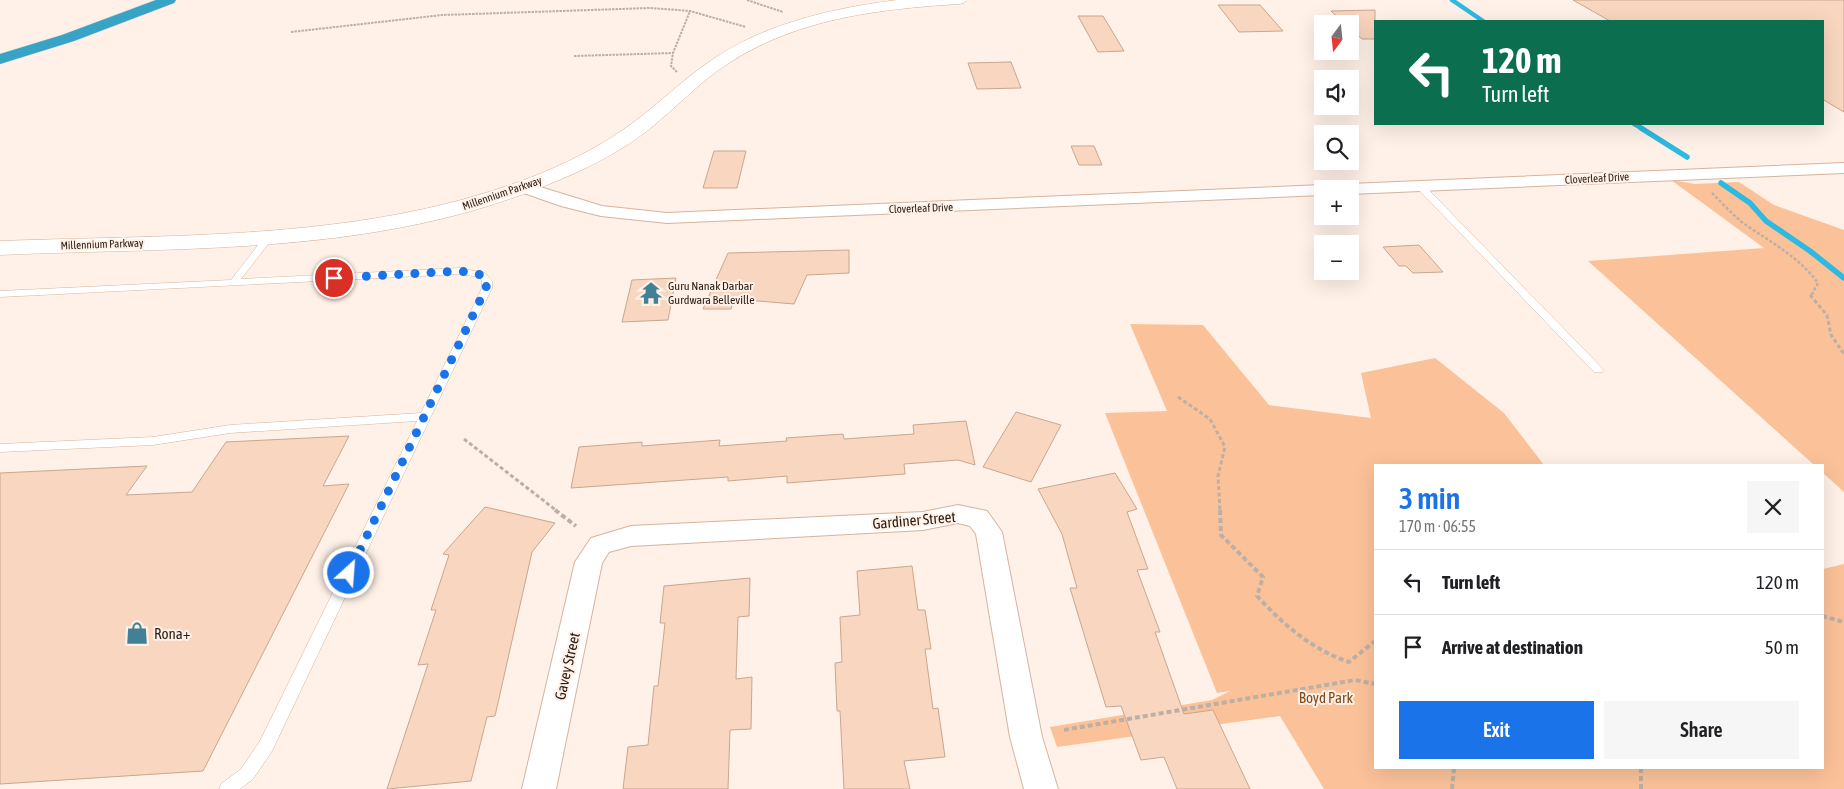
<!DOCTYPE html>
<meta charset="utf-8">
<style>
body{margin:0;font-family:"Asap Condensed",sans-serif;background:#f6f6f6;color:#202124;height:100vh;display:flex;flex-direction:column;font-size:19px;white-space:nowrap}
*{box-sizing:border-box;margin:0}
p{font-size:16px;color:#757577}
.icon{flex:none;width:28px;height:28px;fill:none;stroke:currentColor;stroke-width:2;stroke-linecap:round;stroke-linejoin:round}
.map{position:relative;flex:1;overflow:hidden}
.drawer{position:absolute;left:1374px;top:464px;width:450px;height:305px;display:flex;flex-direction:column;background:#fff;border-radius:0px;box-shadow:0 5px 20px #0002}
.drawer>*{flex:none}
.hud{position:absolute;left:1374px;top:20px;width:450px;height:105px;border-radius:0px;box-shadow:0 5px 20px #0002;background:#0b6e4f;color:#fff;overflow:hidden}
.needle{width:32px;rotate:195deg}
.controls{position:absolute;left:1314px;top:15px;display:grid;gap:10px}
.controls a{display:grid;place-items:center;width:45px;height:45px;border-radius:0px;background:#fff;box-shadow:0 5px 20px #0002;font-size:25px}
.pin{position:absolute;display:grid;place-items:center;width:42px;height:42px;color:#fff;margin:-21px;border:2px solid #fff;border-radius:50%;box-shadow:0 1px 5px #0007}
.me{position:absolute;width:55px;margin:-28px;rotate:26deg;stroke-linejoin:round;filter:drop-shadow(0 0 4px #0008)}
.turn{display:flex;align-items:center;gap:18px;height:105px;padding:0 25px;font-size:22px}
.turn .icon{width:65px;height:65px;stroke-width:2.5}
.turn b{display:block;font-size:35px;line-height:42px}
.round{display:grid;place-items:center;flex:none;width:52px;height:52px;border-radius:0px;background:#f6f6f6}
.headline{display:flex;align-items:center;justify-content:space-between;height:85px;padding:0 25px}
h1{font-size:30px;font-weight:600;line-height:38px;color:#1a73e8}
.primary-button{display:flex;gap:10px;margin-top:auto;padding:10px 25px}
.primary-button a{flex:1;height:58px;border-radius:0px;background:#1a73e8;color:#fff;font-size:20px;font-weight:600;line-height:58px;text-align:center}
.primary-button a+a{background:#f6f6f6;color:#202124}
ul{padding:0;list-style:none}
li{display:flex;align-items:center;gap:15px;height:65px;padding:0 25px;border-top:1px solid #e0e0e0}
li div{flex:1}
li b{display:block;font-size:19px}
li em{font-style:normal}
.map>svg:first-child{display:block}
.green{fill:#fbc299}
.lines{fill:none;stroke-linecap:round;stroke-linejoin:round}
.stream-far1{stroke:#2eb9e1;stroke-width:4.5}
.stream{stroke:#2eb9e1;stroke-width:5.5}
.building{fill:#f9d6bf;stroke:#c7a790}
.lane-casing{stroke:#d5b49d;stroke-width:1}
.street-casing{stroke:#d5b49d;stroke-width:2}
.secondary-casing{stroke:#d5b49d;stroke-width:1}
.highway-casing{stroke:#d8d6d5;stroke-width:1}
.path-far3{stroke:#bcafa5;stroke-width:2;stroke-dasharray:2.5 1;stroke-linecap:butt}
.path-far2{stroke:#bcafa5;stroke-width:2.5;stroke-dasharray:3 2;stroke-linecap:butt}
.path-far1{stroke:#bcafa5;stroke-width:3;stroke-dasharray:4 2.5;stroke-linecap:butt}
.path{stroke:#bcafa5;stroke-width:4;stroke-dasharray:5 3;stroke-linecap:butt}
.lane{fill:#fff;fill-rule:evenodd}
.street{fill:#fff;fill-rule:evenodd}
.secondary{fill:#fff;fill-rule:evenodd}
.highway{fill:#37a4c5;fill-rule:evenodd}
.route{stroke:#1a73e8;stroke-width:9;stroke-dasharray:0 16.2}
.labels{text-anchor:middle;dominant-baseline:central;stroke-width:4;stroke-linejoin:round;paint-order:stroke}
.far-street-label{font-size:11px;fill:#281c13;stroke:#fff1e7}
.poi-label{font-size:12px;fill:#281c13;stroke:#fff1e7;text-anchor:start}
.near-street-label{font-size:15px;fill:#281c13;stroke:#fff1e7}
.near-poi-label{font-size:15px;fill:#281c13;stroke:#fff1e7;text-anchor:start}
.near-park-label{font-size:15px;fill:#7e491c;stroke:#fff1e7}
</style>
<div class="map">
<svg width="1844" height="789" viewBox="0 0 1844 789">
<rect width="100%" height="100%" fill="#fff1e7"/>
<!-- green -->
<g class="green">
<path d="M 1671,180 L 1695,184 L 1739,182 L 1774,205 L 1844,230 L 1844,492 L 1823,473 L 1822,465 L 1814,465 L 1588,261 L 1764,248 Z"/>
<path d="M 1130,324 L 1203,325 L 1269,405 L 1371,418 L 1361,373 L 1435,358 L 1504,413 L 1544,465 L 1375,465 L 1375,768 L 1822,768 L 1823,569 L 1844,564 L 1844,789 L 1324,789 L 1280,716 L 1057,747 L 1050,727 L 1212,700 L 1230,691 L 1217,693 L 1105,413 L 1167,411 Z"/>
</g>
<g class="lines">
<!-- stream-far1 -->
<g class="stream-far1">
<path d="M 1452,0 L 1483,21"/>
<path d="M 1634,124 L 1643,129"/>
</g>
<!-- stream -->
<g class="stream">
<path d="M 1641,128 L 1687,157"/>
<path d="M 1721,183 L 1750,203 L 1766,221 L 1810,251 L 1844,278"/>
</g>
</g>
<!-- building -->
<g class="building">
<path d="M 1573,0 L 1844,0 L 1844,112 L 1822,99 L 1822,21 L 1610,21 Z"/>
<path d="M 1218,5 L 1260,5 L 1283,31 L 1239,32 Z"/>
<path d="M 1375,10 L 1375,39 L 1362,39 L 1350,28 L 1350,24 L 1345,24 L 1331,11 Z"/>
<path d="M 1078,16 L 1103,16 L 1124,51 L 1098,52 Z"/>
<path d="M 1011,62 L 1021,88 L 977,89 L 968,63 Z"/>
<path d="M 1071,146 L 1094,146 L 1102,165 L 1079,165 Z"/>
<path d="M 714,151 L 746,151 L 737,188 L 703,188 Z"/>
<path d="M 1419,245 L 1443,272 L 1413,273 L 1406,266 L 1399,266 L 1383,247 Z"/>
<path d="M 849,250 L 849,273 L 807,275 L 794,304 L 734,299 L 731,309 L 703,309 L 728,253 Z"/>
<path d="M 676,278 L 668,320 L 622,322 L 632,280 Z"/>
<path d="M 1016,412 L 1061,425 L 1031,482 L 983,467 Z"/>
<path d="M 966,421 L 975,465 L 958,460 L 904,464 L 905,474 L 787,483 L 787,476 L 728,481 L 728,477 L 571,488 L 579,447 L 642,442 L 642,446 L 720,440 L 719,446 L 787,441 L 786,438 L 843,434 L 844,439 L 914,434 L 913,425 Z"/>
<path d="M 349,436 L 323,486 L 349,484 L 203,771 L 0,784 L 0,473 L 147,466 L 126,495 L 192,492 L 226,442 Z"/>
<path d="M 1115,473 L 1137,509 L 1127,512 L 1148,569 L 1137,570 L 1160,632 L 1155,632 L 1184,714 L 1213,710 L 1250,789 L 1177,789 L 1164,757 L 1141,760 L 1121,706 L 1106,707 L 1070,588 L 1077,588 L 1062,534 L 1038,489 Z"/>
<path d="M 485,507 L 555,523 L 532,552 L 495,716 L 487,717 L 471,781 L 387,789 L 428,664 L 418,665 L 436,610 L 431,610 L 449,555 L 443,554 Z"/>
<path d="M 912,566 L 918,610 L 925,610 L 931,649 L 925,649 L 933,709 L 938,708 L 945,757 L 904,761 L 910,789 L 844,789 L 840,711 L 837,711 L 835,663 L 842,662 L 840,617 L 860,615 L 857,571 Z"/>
<path d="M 750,578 L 749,616 L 738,617 L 736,679 L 752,677 L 751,729 L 730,730 L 728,789 L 623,789 L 628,747 L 648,745 L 654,686 L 658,686 L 665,623 L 660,623 L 664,586 Z"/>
</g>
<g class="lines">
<defs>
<g id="lane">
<path d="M 1420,183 L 1423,184 L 1602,368 L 1603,370 L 1602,372 L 1594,372 L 1417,188 L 1417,184 Z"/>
<path d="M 268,235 L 273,238 L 241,279 L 460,268 L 485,273 L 492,281 L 492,288 L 272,751 L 253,779 L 240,789 L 219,789 L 221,784 L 241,769 L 260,741 L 417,421 L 230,433 L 153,445 L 0,452 L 0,444 L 153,437 L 230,425 L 421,413 L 482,288 L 482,281 L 479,277 L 460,274 L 0,297 L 0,291 L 231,280 L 265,236 Z"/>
</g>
<g id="street">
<path d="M 1844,163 L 1844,173 L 1350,194 L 1350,189 L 1342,189 L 1344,185 L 1350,184 Z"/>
<path d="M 524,182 L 602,206 L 667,213 L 1322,185 L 1330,189 L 1322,189 L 1322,195 L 667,223 L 601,216 L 561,206 L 518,191 L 516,187 L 518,183 Z"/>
<path d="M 958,505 L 987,511 L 1002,532 L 1042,737 L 1058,789 L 1024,789 L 1010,737 L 976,534 L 970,526 L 958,523 L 923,530 L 631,546 L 609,552 L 602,563 L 556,789 L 522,789 L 575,562 L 591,538 L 631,526 L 923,512 Z"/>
</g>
<path id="secondary" d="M 897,0 L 966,0 L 964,3 L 959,4 C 880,9 798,18 729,63 C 699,82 675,109 647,131 C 613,157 574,175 534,190 C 365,256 178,247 0,255 L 0,241 C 182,234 371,242 542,173 C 575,159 606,143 634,122 C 662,101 687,76 716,57 C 770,22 835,8 897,0 Z"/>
<path id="highway" d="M 156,0 L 176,0 L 174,3 L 74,41 L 0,64 L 0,54 L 62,35 Z"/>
</defs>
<!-- lane casing -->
<use href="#lane" class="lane-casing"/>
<!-- street casing -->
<use href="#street" class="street-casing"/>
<!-- secondary casing -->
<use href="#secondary" class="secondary-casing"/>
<!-- highway casing -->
<use href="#highway" class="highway-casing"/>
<!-- path-far3 -->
<g class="path-far3">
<path d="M 747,0 L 783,12"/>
<path d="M 291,32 L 442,15 L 650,8 L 690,11 L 746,27"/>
<path d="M 574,56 L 673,53"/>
<path d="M 677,72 L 671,66 L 673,53 L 690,11"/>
</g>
<!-- path-far2 -->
<path class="path-far2" d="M 1712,193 C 1722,203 1732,214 1743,223 C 1770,242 1797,255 1818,283 L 1811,296"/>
<!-- path-far1 -->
<g class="path-far1">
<path d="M 1810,295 L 1827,315 L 1831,335 L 1844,354"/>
<path d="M 1178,397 L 1210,419 L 1225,447 L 1218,476 L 1220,511"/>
<path d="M 464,439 L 557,511"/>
</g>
<!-- path -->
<g class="path">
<path d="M 555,510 L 576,526"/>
<path d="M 1220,510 L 1221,535 L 1263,577 L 1257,596 C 1284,625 1311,649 1349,662 L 1375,641"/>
<path d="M 1822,616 L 1844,622"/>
<path d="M 1064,730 L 1355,680 L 1375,684"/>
<path d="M 1641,768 L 1641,789"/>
<path d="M 1452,789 L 1454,768"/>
</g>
<!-- lane -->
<use href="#lane" class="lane"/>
<!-- street -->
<use href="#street" class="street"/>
<!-- secondary -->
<use href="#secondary" class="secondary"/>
<!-- highway -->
<use href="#highway" class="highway"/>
</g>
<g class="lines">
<!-- route -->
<path class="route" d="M 334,278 L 460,271 L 482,275 L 487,281 L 486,288 L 349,573"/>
</g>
<!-- icons -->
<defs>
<symbol id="temple-bare" viewBox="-9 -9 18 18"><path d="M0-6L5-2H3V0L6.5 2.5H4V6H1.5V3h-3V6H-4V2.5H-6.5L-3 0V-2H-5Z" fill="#428096" stroke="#fff1e7" stroke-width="2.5" paint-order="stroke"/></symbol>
<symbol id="shop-bare" viewBox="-9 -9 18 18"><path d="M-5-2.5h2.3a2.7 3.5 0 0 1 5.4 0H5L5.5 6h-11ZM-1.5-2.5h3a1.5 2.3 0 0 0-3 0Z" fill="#428096" stroke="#fff1e7" stroke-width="2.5" paint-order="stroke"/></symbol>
</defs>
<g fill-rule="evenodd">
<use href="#temple-bare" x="635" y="277" width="32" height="32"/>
<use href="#shop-bare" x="121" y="617" width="32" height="32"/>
</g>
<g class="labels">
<!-- far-street labels -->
<g class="far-street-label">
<text transform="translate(1597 178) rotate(-3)">Cloverleaf Drive</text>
<text transform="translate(502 193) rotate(-19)">Millennium Parkway</text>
<text transform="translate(921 208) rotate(-2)">Cloverleaf Drive</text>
<text transform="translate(102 244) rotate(-2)">Millennium Parkway</text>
</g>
<!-- poi labels -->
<g class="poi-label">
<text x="668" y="286">Guru Nanak Darbar<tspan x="668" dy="14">Gurdwara Belleville</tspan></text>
</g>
<!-- near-street labels -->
<g class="near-street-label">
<text transform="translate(914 520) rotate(-5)">Gardiner Street</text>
<text transform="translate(567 666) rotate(-77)">Gavey Street</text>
</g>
<!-- near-poi labels -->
<g class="near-poi-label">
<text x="154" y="633">Rona+</text>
</g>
<!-- near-park labels -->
<g class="near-park-label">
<text x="1326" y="697">Boyd Park</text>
</g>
</g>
</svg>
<div class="controls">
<a><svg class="needle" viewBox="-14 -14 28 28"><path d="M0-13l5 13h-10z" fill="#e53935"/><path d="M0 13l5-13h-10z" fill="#757577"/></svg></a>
<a><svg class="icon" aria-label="sound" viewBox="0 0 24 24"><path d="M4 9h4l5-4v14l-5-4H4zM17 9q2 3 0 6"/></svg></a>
<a><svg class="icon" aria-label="search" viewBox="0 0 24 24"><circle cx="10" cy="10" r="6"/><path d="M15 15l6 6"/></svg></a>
<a>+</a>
<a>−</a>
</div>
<div class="pin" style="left:334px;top:278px;background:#d93025"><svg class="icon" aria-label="arrive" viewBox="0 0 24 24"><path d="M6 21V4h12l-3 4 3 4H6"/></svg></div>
<svg class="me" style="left:349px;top:573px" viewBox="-20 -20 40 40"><circle r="17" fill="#1a73e8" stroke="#fff" stroke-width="3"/><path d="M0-11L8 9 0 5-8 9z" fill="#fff"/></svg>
<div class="hud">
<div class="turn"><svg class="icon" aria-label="left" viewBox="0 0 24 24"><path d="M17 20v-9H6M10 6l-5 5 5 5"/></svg><div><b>120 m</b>Turn left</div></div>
</div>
<section class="drawer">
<div class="headline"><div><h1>3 min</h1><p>170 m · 06:55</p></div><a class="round"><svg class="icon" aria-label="close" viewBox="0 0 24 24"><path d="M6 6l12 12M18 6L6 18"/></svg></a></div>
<ul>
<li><svg class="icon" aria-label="left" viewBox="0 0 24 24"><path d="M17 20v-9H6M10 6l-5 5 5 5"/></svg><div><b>Turn left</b></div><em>120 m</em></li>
<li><svg class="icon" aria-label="arrive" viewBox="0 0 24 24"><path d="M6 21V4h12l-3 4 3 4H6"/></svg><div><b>Arrive at destination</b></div><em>50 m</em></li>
</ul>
<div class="primary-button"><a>Exit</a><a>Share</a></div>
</section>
</div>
